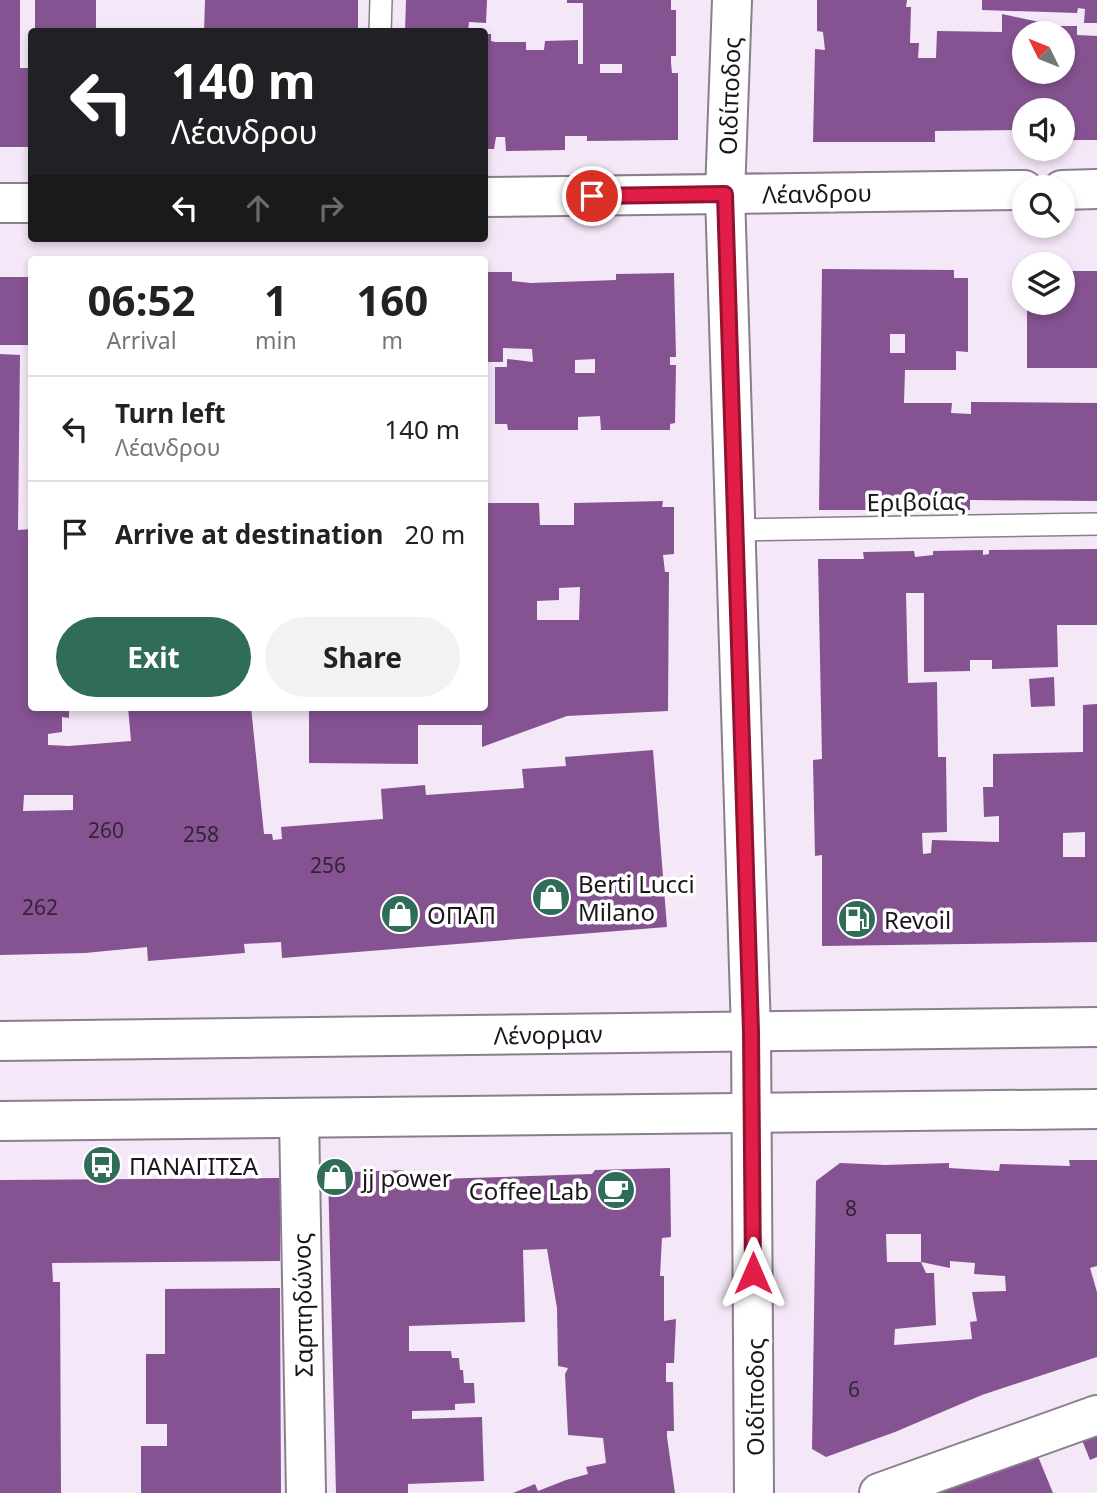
<!DOCTYPE html>
<meta charset="utf-8">
<style>
body{margin:0;font-family:"Noto Sans",sans-serif;background:#f2f2f2;color:#222;height:100vh;display:flex;flex-direction:column;font-size:26px;white-space:nowrap}
*{box-sizing:border-box;margin:0}
p{font-size:23px;color:#767676}
.icon{flex:none;width:38px;height:38px;fill:none;stroke:currentColor;stroke-width:2;stroke-linecap:round;stroke-linejoin:round}
.map{position:relative;flex:1;overflow:hidden}
.sheet{position:absolute;left:28px;top:256px;width:460px;height:455px;display:flex;flex-direction:column;background:#fff;border-radius:7px;box-shadow:0 4px 10px #0003}
.sheet>*{flex:none}
.hud{position:absolute;left:28px;top:28px;width:460px;height:214px;border-radius:7px;box-shadow:0 4px 10px #0003;background:#202124;color:#fff;overflow:hidden}
.needle{width:46px;rotate:313deg}
.buttons{position:absolute;left:1012px;top:21px;display:grid;gap:14px}
.buttons a{display:grid;place-items:center;width:63px;height:63px;border-radius:50%;background:#fff;box-shadow:0 4px 10px #0003;font-size:35px}
.pin{position:absolute;display:grid;place-items:center;width:60px;height:60px;color:#fff;margin:-30px;border:4px solid #fff;border-radius:50%;box-shadow:0 2px 7px #0007}
.me{position:absolute;width:77px;margin:-38px;rotate:0deg;stroke-linejoin:round;filter:drop-shadow(0 0 5px #0008)}
.turn{display:flex;align-items:center;gap:24px;height:147px;padding:0 28px;font-size:32px}
.turn .icon{width:91px;height:91px;stroke-width:2.5}
.turn b{display:block;font-size:49px;line-height:60px}
.lanes{display:flex;align-items:center;height:66px;padding:0 28px;background:#0003;justify-content:center;gap:35px;direction:ltr}
.lanes .off{opacity:.35}
.eta{display:flex;justify-content:space-evenly;align-items:center;height:119px;text-align:center}
.eta b{font-size:42px;font-weight:700;line-height:49px}
.cta{display:flex;gap:14px;margin-top:auto;padding:14px 28px}
.cta a{flex:1;height:80px;border-radius:42px;background:#306d58;color:#fff;font-size:28px;font-weight:700;line-height:80px;text-align:center}
.cta a+a{background:#f2f2f2;color:#222}
ul{padding:0;list-style:none}
li{display:flex;align-items:center;gap:21px;height:105px;padding:0 28px;border-top:2px solid #e0e0e0}
li div{flex:1}
li b{display:block;font-size:26px}
li em{font-style:normal}
.map>svg:first-child{display:block}
.building{fill:#855391;fill-rule:evenodd}
.lines{fill:none;stroke-linecap:round;stroke-linejoin:round}
.service-casing{stroke:#8a7e8c;stroke-width:24}
.minor-casing{stroke:#8a7e8c;stroke-width:42}
.secondary-casing{stroke:#8a7e8c;stroke-width:42}
.service{stroke:#fff;stroke-width:21}
.minor{stroke:#fff;stroke-width:38}
.secondary{stroke:#fff;stroke-width:38}
.route-casing{stroke:#92132f;stroke-width:18}
.route{stroke:#e11d48;stroke-width:12}
.labels{text-anchor:middle;dominant-baseline:central;stroke-width:7;stroke-linejoin:round;paint-order:stroke}
.number-label{font-size:21px;fill:#342438}
.street-label{font-size:24px;fill:#19151a;stroke:#fff}
.poi-label{font-size:24px;fill:#19151a;stroke:#fff;text-anchor:start}
</style>
<div class="map">
<svg width="1097" height="1493" viewBox="0 0 1097 1493">
<rect width="100%" height="100%" fill="#f4e7f7"/>
<!-- building -->
<g class="building">
<path d="M 0,0 L 20,0 L 20,68 L 32,68 L 32,147 L 0,147 Z"/>
<rect x="35" y="0" width="61" height="32"/>
<path d="M 205,0 L 358,0 L 358,32 L 204,32 Z"/>
<path d="M 406,0 L 487,0 L 486,23 L 469,22 L 468,32 L 405,32 Z"/>
<path d="M 567,0 L 671,0 L 671,10 L 676,10 L 676,56 L 671,56 L 671,63 L 672,73 L 678,73 L 678,140 L 587,141 L 587,136 L 565,136 L 565,150 L 506,151 L 505,137 L 496,137 L 494,149 L 485,149 L 485,34 L 491,34 L 491,41 L 495,42 L 526,42 L 526,50 L 544,50 L 545,41 L 578,40 L 578,64 L 583,64 L 583,3 L 567,3 ZM 600,64 L 622,64 L 622,73 L 600,73 Z"/>
<path d="M 817,0 L 907,0 L 906,7 L 911,7 L 910,43 L 919,43 L 918,58 L 936,58 L 937,31 L 1002,32 L 1002,14 L 1058,26 L 1077,26 L 1077,35 L 1097,36 L 1097,140 L 1062,140 L 1062,110 L 1024,110 L 1024,130 L 935,131 L 935,142 L 813,142 L 815,49 L 825,50 L 823,32 L 817,31 ZM 1024,33 L 1062,33 L 1062,72 L 1024,72 Z"/>
<path d="M 982,0 L 1097,0 L 1097,23 L 1084,23 L 1085,9 L 1078,8 L 1077,13 L 982,10 Z"/>
<path d="M 822,269 L 954,270 L 954,278 L 968,278 L 968,352 L 956,351 L 956,370 L 905,370 L 904,403 L 952,403 L 951,413 L 971,414 L 971,402 L 1097,403 L 1097,501 L 970,500 L 970,510 L 819,510 ZM 890,334 L 905,334 L 905,353 L 890,353 Z"/>
<path d="M 1062,271 L 1097,271 L 1097,368 L 1027,368 L 1027,303 L 1062,303 Z"/>
<path d="M 485,272 L 512,272 L 512,281 L 531,283 L 616,280 L 616,274 L 674,273 L 676,357 L 670,357 L 670,365 L 676,365 L 675,423 L 670,424 L 670,430 L 601,430 L 600,416 L 578,417 L 578,430 L 508,430 L 507,424 L 495,424 L 495,367 L 507,367 L 507,359 L 533,362 L 532,349 L 503,348 L 503,362 L 485,362 ZM 595,359 L 595,373 L 575,373 L 575,360 Z"/>
<path d="M 0,277 L 29,277 L 29,286 L 32,286 L 32,345 L 0,345 Z"/>
<path d="M 0,354 L 20,355 L 18,530 L 32,529 L 32,707 L 69,707 L 69,718 L 62,717 L 62,732 L 48,734 L 48,745 L 69,746 L 131,741 L 128,707 L 251,707 L 264,834 L 272,834 L 273,840 L 282,839 L 281,827 L 383,819 L 381,789 L 425,785 L 426,795 L 524,788 L 522,769 L 566,766 L 565,757 L 653,750 L 667,927 L 282,958 L 281,942 L 244,944 L 245,953 L 148,961 L 147,947 L 85,953 L 0,955 ZM 24,795 L 73,795 L 73,810 L 23,811 Z"/>
<path d="M 663,501 L 662,507 L 674,507 L 674,554 L 663,555 L 665,572 L 669,572 L 668,711 L 567,716 L 482,747 L 482,725 L 418,725 L 418,764 L 309,763 L 309,707 L 485,707 L 485,503 L 539,503 L 540,525 L 574,525 L 574,503 ZM 580,587 L 579,620 L 537,620 L 537,601 L 559,600 L 559,588 Z"/>
<path d="M 1097,549 L 1097,625 L 1057,625 L 1058,667 L 992,669 L 992,660 L 970,660 L 970,671 L 924,672 L 924,593 L 906,593 L 908,683 L 937,682 L 938,757 L 946,757 L 947,832 L 922,833 L 923,854 L 931,853 L 932,840 L 999,842 L 999,816 L 984,817 L 983,787 L 993,787 L 993,754 L 1083,752 L 1083,705 L 1097,704 L 1097,942 L 822,946 L 822,855 L 815,856 L 813,760 L 822,759 L 818,559 L 864,559 L 863,552 L 914,551 L 915,557 L 933,555 L 933,551 L 983,550 L 983,555 L 989,554 L 989,550 ZM 1085,832 L 1085,857 L 1063,857 L 1063,833 Z"/>
<path d="M 1054,677 L 1055,706 L 1031,707 L 1029,679 Z"/>
<path d="M 1069,1160 L 1097,1160 L 1097,1266 L 1090,1268 L 1097,1292 L 1097,1357 L 982,1395 L 895,1432 L 826,1457 L 812,1449 L 816,1181 L 840,1163 L 885,1165 L 949,1163 L 949,1168 L 999,1171 L 1000,1164 L 1070,1166 ZM 886,1234 L 921,1234 L 921,1262 L 887,1262 ZM 950,1261 L 975,1263 L 974,1274 L 1005,1276 L 1006,1291 L 972,1292 L 977,1321 L 970,1322 L 972,1339 L 894,1345 L 895,1329 L 936,1325 L 934,1273 L 926,1273 L 921,1262 L 950,1268 Z"/>
<path d="M 670,1168 L 671,1237 L 662,1238 L 660,1276 L 664,1276 L 664,1321 L 676,1319 L 674,1363 L 666,1363 L 666,1382 L 673,1382 L 674,1431 L 667,1431 L 667,1437 L 675,1493 L 513,1493 L 535,1484 L 538,1491 L 566,1480 L 588,1474 L 586,1467 L 606,1463 L 603,1438 L 568,1435 L 565,1374 L 568,1368 L 558,1366 L 557,1308 L 547,1249 L 523,1250 L 525,1322 L 409,1326 L 409,1351 L 451,1351 L 452,1358 L 459,1358 L 460,1370 L 463,1370 L 464,1383 L 474,1383 L 475,1403 L 455,1404 L 455,1410 L 412,1411 L 412,1419 L 482,1417 L 484,1481 L 408,1484 L 408,1493 L 336,1493 L 328,1173 L 404,1170 L 405,1180 L 592,1174 L 595,1170 Z"/>
<path d="M 280,1178 L 280,1261 L 52,1263 L 53,1282 L 60,1282 L 61,1493 L 0,1493 L 0,1180 Z"/>
<path d="M 280,1288 L 281,1493 L 141,1493 L 141,1446 L 167,1446 L 167,1424 L 146,1424 L 146,1354 L 165,1354 L 165,1289 Z"/>
<path d="M 1097,1429 L 1097,1457 L 1090,1460 L 1080,1435 Z"/>
<path d="M 1037,1454 L 1053,1493 L 920,1493 Z"/>
</g>
<g class="lines">
<defs>
<g id="service">
<path d="M 380,32 L 381,0"/>
<path d="M 735,530 L 1097,524"/>
</g>
<g id="minor">
<path d="M 732,0 L 725,194 L 751,1032 L 754,1493"/>
<path d="M 1062,190 L 1097,189"/>
<path d="M 485,197 L 1024,190"/>
<path d="M 0,203 L 32,203"/>
<path d="M 299,1118 L 306,1493"/>
<path d="M 879,1493 L 1097,1415"/>
</g>
<g id="secondary">
<path d="M 0,1041 L 1097,1027"/>
<path d="M 0,1121 L 1097,1109"/>
</g>
</defs>
<!-- service casing -->
<use href="#service" class="service-casing"/>
<!-- minor casing -->
<use href="#minor" class="minor-casing"/>
<!-- secondary casing -->
<use href="#secondary" class="secondary-casing"/>
<!-- service -->
<use href="#service" class="service"/>
<!-- minor -->
<use href="#minor" class="minor"/>
<!-- secondary -->
<use href="#secondary" class="secondary"/>
</g>
<g class="lines">
<defs>
<path id="route" d="M 592,196 L 725,194 L 751,1032 L 753,1273"/>
</defs>
<!-- route casing -->
<use href="#route" class="route-casing"/>
<!-- route -->
<use href="#route" class="route"/>
</g>
<!-- icons -->
<defs>
<symbol id="shop-disc" viewBox="-11 -11 22 22"><circle r="9.5" fill="#306d58" stroke="#fff"/><path d="M-5-2.5h2.3a2.7 3.5 0 0 1 5.4 0H5L5.5 6h-11ZM-1.5-2.5h3a1.5 2.3 0 0 0-3 0Z" fill="#fff"/></symbol>
<symbol id="fuel-disc" viewBox="-11 -11 22 22"><circle r="9.5" fill="#306d58" stroke="#fff"/><path d="M-5.5-6h7V0h2V4h1.3V-2.5L3-4.5l.8-.8L6-3V5H2.5V1h-1V6h-7ZM-4.2-4.7v3.2H.2V-4.7Z" fill="#fff"/></symbol>
<symbol id="bus-disc" viewBox="-11 -11 22 22"><circle r="9.5" fill="#306d58" stroke="#fff"/><path d="M-5-6H5V4H4V6H2V4H-2V6H-4V4H-5ZM-3.5-4V0h7V-4ZM-3.5 1.2v1.5H-2V1.2ZM2 1.2v1.5H3.5V1.2Z" fill="#fff"/></symbol>
<symbol id="cafe-disc" viewBox="-11 -11 22 22"><circle r="9.5" fill="#306d58" stroke="#fff"/><path d="M-5.5-4.5H6V0H3Q3 3.5 0 3.5H-2.5Q-5.5 3.5-5.5 0ZM3-3.2v2h1.7v-2ZM-6 4.5H4V6H-6Z" fill="#fff"/></symbol>
</defs>
<g fill-rule="evenodd">
<use href="#shop-disc" x="529" y="875" width="44" height="44"/>
<use href="#shop-disc" x="378" y="892" width="44" height="44"/>
<use href="#fuel-disc" x="835" y="897" width="44" height="44"/>
<use href="#bus-disc" x="80" y="1143" width="44" height="44"/>
<use href="#shop-disc" x="313" y="1155" width="44" height="44"/>
<use href="#cafe-disc" x="594" y="1168" width="44" height="44"/>
</g>
<g class="labels">
<!-- number labels -->
<g class="number-label">
<text x="106" y="830">260</text>
<text x="201" y="834">258</text>
<text x="328" y="865">256</text>
<text x="40" y="907">262</text>
<text x="851" y="1208">8</text>
<text x="854" y="1389">6</text>
</g>
<!-- street labels -->
<g class="street-label">
<text transform="translate(729 96) rotate(-88)">Οιδίποδος</text>
<text transform="translate(817 193) rotate(-1)">Λέανδρου</text>
<text transform="translate(916 501) rotate(-1)">Εριβοίας</text>
<text transform="translate(548 1034) rotate(-1)">Λένορμαν</text>
<text transform="translate(302 1305) rotate(-91)">Σαρπηδώνος</text>
<text transform="translate(754 1397) rotate(-90)">Οιδίποδος</text>
</g>
<!-- poi labels -->
<g class="poi-label">
<text x="578" y="883">Berti Lucci<tspan x="578" dy="28">Milano</tspan></text>
<text x="427" y="914">ΟΠΑΠ</text>
<text x="884" y="919">Revoil</text>
<text x="129" y="1165">ΠΑΝΑΓΙΤΣΑ</text>
<text x="362" y="1177">jj power</text>
<text x="589" y="1190" text-anchor="end">Coffee Lab</text>
</g>
</g>
</svg>
<div class="buttons">
<a><svg class="needle" viewBox="-14 -14 28 28"><path d="M0-13l5 13h-10z" fill="#e53935"/><path d="M0 13l5-13h-10z" fill="#767676"/></svg></a>
<a><svg class="icon" aria-label="sound" viewBox="0 0 24 24"><path d="M4 9h4l5-4v14l-5-4H4zM17 9q2 3 0 6"/></svg></a>
<a><svg class="icon" aria-label="search" viewBox="0 0 24 24"><circle cx="10" cy="10" r="6"/><path d="M15 15l6 6"/></svg></a>
<a><svg class="icon" aria-label="layers" viewBox="0 0 24 24"><path d="M12 4l9 5-9 5-9-5zM3 14l9 5 9-5"/></svg></a>
</div>
<div class="pin" style="left:592px;top:196px;background:#d93025"><svg class="icon" aria-label="arrive" viewBox="0 0 24 24"><path d="M6 21V4h12l-3 4 3 4H6"/></svg></div>
<svg class="me" style="left:753px;top:1273px" viewBox="-20 -20 40 40"><path d="M0-17L14 15 0 8-14 15z" fill="#e11d48" stroke="#fff" stroke-width="4"/></svg>
<div class="hud">
<div class="turn"><svg class="icon" aria-label="left" viewBox="0 0 24 24"><path d="M17 20v-9H6M10 6l-5 5 5 5"/></svg><div><b>140 m</b>Λέανδρου</div></div>
<div class="lanes"><svg class="icon" aria-label="left" viewBox="0 0 24 24"><path d="M17 20v-9H6M10 6l-5 5 5 5"/></svg><svg class="icon off" aria-label="ahead" viewBox="0 0 24 24"><path d="M12 20V5M6 11l6-6 6 6"/></svg><svg class="icon off" aria-label="right" viewBox="0 0 24 24"><path d="M7 20v-9h11M14 6l5 5-5 5"/></svg></div>
</div>
<section class="sheet">
<div class="eta">
<div><b>06:52</b><p>Arrival</p></div>
<div><b>1</b><p>min</p></div>
<div><b>160</b><p>m</p></div>
</div>
<ul>
<li><svg class="icon" aria-label="left" viewBox="0 0 24 24"><path d="M17 20v-9H6M10 6l-5 5 5 5"/></svg><div><b>Turn left</b><p>Λέανδρου</p></div><em>140 m</em></li>
<li><svg class="icon" aria-label="arrive" viewBox="0 0 24 24"><path d="M6 21V4h12l-3 4 3 4H6"/></svg><div><b>Arrive at destination</b></div><em>20 m</em></li>
</ul>
<div class="cta"><a>Exit</a><a>Share</a></div>
</section>
</div>
